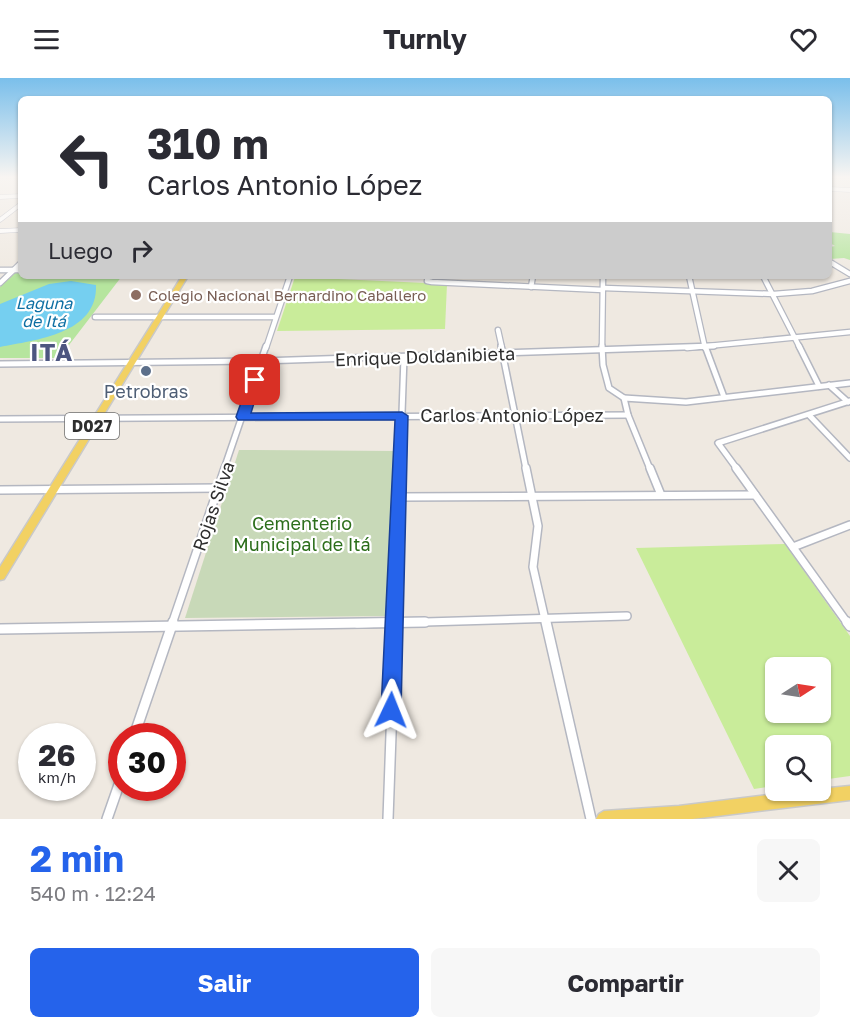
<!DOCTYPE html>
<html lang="es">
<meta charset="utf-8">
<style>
body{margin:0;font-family:"Golos Text",sans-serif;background:#f7f7f7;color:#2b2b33;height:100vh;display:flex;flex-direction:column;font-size:22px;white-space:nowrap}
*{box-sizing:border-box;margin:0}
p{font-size:20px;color:#7c7c81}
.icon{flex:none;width:33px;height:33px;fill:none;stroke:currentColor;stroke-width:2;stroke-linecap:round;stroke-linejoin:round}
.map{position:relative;height:741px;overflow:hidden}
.sheet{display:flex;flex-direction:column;background:#fff;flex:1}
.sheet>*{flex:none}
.guide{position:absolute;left:18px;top:18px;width:814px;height:183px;border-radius:9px;box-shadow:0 2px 4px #0004;background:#fff;color:#2b2b33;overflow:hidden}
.needle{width:39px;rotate:78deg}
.controls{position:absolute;left:765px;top:579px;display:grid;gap:12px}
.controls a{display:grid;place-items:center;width:66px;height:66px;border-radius:9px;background:#fff;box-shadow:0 2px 4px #0004;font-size:30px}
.speed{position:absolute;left:18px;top:645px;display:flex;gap:12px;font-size:30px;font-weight:700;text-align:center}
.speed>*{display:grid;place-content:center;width:78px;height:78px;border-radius:50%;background:#fff;box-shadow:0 2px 4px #0004;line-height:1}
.speed small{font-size:15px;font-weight:400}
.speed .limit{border:9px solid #d22;background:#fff;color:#111}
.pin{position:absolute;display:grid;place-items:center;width:51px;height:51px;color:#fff;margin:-26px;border-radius:12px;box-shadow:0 3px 9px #0006}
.me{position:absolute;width:66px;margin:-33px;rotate:2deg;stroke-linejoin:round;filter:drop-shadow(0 0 4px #0008)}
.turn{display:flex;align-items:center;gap:21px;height:126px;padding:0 30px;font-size:27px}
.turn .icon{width:78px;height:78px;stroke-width:2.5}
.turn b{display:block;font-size:42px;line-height:51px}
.then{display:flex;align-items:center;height:57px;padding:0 30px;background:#0003;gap:12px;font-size:22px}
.round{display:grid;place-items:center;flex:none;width:63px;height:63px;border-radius:9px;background:#f7f7f7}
.summary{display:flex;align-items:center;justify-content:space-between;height:102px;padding:0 30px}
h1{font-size:36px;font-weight:700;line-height:45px;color:#2563eb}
.action{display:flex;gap:12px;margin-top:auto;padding:12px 30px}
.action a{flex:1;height:69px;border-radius:9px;background:#2563eb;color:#fff;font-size:24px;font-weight:700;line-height:69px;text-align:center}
.action a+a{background:#f7f7f7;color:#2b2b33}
header{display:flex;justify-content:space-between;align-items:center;height:78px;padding:0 30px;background:#fff;font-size:27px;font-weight:700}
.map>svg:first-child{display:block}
.green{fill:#b6e59e}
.cemetery{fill:#c8d9b8}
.pitch{fill:#c9ec9a;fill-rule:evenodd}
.water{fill:#75cff0}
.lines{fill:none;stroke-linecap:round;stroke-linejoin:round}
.street-far4-casing{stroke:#b4b7c1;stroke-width:5}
.street-far3-casing{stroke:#b4b7c1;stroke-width:7}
.street-far2-casing{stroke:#b4b7c1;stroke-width:8}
.street-far1-casing{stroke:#b4b7c1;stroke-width:10}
.street-casing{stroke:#b4b7c1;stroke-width:12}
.primary-casing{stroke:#c9c9c9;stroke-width:3}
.street-far4{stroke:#fff;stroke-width:4}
.street-far3{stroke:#fff;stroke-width:4.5}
.street-far2{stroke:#fff;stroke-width:5}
.street-far1{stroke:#fff;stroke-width:7}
.street{stroke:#fff;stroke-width:9}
.primary{fill:#f2d163;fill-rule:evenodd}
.route{fill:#2563eb;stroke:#184099;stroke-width:1.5}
.education-dot{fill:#8d6e63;stroke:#fff;stroke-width:2}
.service-dot{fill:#5c6f8a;stroke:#fff;stroke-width:2}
.labels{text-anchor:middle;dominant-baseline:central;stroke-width:4.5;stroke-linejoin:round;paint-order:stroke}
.far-education-label{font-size:15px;fill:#785e54;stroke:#fff;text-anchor:start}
.far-water-label{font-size:16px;font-style:italic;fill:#0d6fa3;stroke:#fff}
.shield{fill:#fff;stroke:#6d6d6d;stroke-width:1.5}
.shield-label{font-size:16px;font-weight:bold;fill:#2e2e2e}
.street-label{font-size:18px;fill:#2e2e2e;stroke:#fff}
.service-label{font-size:18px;fill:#4e5e75;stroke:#fff}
.park-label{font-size:18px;fill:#2c6e1b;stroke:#fff}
.district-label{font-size:24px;font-weight:bold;letter-spacing:1.5px;fill:#4d5680;stroke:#fff}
</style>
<header><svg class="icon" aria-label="menu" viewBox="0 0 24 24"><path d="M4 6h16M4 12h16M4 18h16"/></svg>Turnly<svg class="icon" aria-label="heart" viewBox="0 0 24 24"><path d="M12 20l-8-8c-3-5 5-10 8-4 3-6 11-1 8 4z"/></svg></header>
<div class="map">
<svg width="850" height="741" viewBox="0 0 850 741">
<rect width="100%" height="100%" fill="#efe9e1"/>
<!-- green -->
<g class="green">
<path d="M 830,154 L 850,156 L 850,182 L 844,180 L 830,181 L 830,169 L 835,168 L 830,165 Z"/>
<path d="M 15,195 L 21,195 L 21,198 L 122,198 L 59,280 L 0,280 L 0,209 Z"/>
</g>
<!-- cemetery -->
<path class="cemetery" d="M 239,372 L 396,373 L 390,538 L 185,540 Z"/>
<!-- pitch -->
<g class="pitch">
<path d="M 295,199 L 447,206 L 445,251 L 277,253 Z"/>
<path d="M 785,466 L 850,558 L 850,698 L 821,702 L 820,668 L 776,668 L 775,708 L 754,711 L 636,470 ZM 776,590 L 820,590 L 820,634 L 776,634 Z"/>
</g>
<!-- water -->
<path class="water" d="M 71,203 L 96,207 C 98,256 35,262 0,269 L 0,226 L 49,206 Z"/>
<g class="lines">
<defs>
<g id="street-far4">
<path d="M 830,111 L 850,112"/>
<path d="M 0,119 L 21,118"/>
<path d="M 0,142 L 21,126"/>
<path d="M 0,153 L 21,152"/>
</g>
<g id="street-far3">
<path d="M 830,184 L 850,196"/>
<path d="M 0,192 L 21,192"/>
<path d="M 428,198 L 427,203 L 432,204 L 603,212"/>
<path d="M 689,198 L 705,270"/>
<path d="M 763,198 L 800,270"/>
<path d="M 0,205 L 21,185"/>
<path d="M 531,209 L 533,198"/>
<path d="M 604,210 L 774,216 L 812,213 L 850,203"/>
<path d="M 95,239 L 275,239"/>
<path d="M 498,252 L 502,270"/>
<path d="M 266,270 L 290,198"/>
<path d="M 602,270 L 603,198"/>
<path d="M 687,270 L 850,254"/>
</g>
<g id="street-far2">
<path d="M 501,268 L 526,391"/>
<path d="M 602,268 L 603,287 L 609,310 L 624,320"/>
<path d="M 705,268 L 724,319"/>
<path d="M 799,268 L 819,308"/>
<path d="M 0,286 L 261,283 L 714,268"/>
<path d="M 829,307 L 848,324"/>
<path d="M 809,337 L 850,380"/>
<path d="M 0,341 L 628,337"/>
<path d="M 224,391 L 266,268"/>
<path d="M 400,391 L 404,279"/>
<path d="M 650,391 L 628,337 L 624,320 L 686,324 L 850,305"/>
<path d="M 737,391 L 718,365 L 850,323"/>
</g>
<g id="street-far1">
<path d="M 526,390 L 538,448 L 533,489 L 546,546"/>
<path d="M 650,390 L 661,417"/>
<path d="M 736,390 L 848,546"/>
<path d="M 0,412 L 219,410"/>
<path d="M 399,419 L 755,417"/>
<path d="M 793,469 L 850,447"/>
<path d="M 172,546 L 225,390"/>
<path d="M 357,546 L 627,538"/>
<path d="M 395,546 L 400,390"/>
</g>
<g id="street">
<path d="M 546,544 L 591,741"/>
<path d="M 847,544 L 850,548"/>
<path d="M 0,551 L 425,544"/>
<path d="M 134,658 L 173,544"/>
<path d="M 107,741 L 122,698"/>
<path d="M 388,741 L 395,544"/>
</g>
<g id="primary">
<path d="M 182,198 L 188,198 L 4,501 L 0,502 L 0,489 Z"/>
<path d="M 850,708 L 850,722 L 692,741 L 596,741 L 599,736 L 604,733 L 679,728 L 809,712 L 820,712 L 820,711 Z"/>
</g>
</defs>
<!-- street-far4 casing -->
<use href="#street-far4" class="street-far4-casing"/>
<!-- street-far3 casing -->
<use href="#street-far3" class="street-far3-casing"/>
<!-- street-far2 casing -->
<use href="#street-far2" class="street-far2-casing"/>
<!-- street-far1 casing -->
<use href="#street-far1" class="street-far1-casing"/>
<!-- street casing -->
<use href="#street" class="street-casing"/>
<!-- primary casing -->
<use href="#primary" class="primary-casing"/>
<!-- street-far4 -->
<use href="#street-far4" class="street-far4"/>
<!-- street-far3 -->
<use href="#street-far3" class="street-far3"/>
<!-- street-far2 -->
<use href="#street-far2" class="street-far2"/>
<!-- street-far1 -->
<use href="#street-far1" class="street-far1"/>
<!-- street -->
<use href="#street" class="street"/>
<!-- primary -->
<use href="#primary" class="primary"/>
</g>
<!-- sky -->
<linearGradient id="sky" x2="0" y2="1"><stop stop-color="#7abfeb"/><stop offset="0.49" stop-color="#f8f5f2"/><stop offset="1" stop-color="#f8f5f2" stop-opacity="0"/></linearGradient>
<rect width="850" height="202" fill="url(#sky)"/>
<!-- route -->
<path class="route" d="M 255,298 L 261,302 L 251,335 L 402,334 L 408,338 L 401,632 L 398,639 L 391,642 L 384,639 L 381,632 L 395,342 L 238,342 L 236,339 L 249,302 Z"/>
<!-- markers -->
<circle class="education-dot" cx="136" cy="217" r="6"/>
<circle class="service-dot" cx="146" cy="293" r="6"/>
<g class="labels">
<!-- far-education labels -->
<g class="far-education-label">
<text x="148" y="217">Colegio Nacional Bernardino Caballero</text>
</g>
<!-- far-water labels -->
<g class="far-water-label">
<text x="44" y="225">Laguna<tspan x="44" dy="18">de Itá</tspan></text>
</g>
<!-- shield labels -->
<rect class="shield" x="65" y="335" width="54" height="26" rx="4.5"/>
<g class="shield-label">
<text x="92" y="348">D027</text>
</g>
<!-- street labels -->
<g class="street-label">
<text transform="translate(425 278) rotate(-2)">Enrique Doldanibieta</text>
<text x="512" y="337">Carlos Antonio López</text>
<text transform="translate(213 428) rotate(-71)">Rojas Silva</text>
</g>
<!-- service labels -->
<g class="service-label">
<text x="146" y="313">Petrobras</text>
</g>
<!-- park labels -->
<g class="park-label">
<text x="302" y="445">Cementerio<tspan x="302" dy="21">Municipal de Itá</tspan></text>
</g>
<!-- district labels -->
<g class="district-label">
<text x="52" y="273">ITÁ</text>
</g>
</g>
</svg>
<div class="controls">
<a><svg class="needle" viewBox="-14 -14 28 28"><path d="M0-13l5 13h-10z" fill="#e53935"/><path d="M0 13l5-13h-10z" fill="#7c7c81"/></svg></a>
<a><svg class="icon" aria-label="search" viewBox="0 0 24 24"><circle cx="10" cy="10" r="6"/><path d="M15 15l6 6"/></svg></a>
</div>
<div class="speed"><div>26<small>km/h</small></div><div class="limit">30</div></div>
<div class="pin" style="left:255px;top:302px;background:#d93025"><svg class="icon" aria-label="arrive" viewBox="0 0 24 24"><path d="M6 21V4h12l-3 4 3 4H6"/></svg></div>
<svg class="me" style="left:391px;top:632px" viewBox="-20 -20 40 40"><path d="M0-17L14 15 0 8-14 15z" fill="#2563eb" stroke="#fff" stroke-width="4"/></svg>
<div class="guide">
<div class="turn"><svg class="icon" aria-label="left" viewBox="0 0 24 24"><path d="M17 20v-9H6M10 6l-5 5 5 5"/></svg><div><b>310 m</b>Carlos Antonio López</div></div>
<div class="then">Luego<svg class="icon" aria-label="right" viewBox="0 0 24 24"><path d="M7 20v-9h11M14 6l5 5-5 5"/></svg></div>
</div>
</div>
<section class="sheet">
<div class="summary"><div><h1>2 min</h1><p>540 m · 12:24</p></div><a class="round"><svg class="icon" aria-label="close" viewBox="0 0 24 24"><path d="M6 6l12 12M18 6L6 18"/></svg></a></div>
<div class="action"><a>Salir</a><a>Compartir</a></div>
</section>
